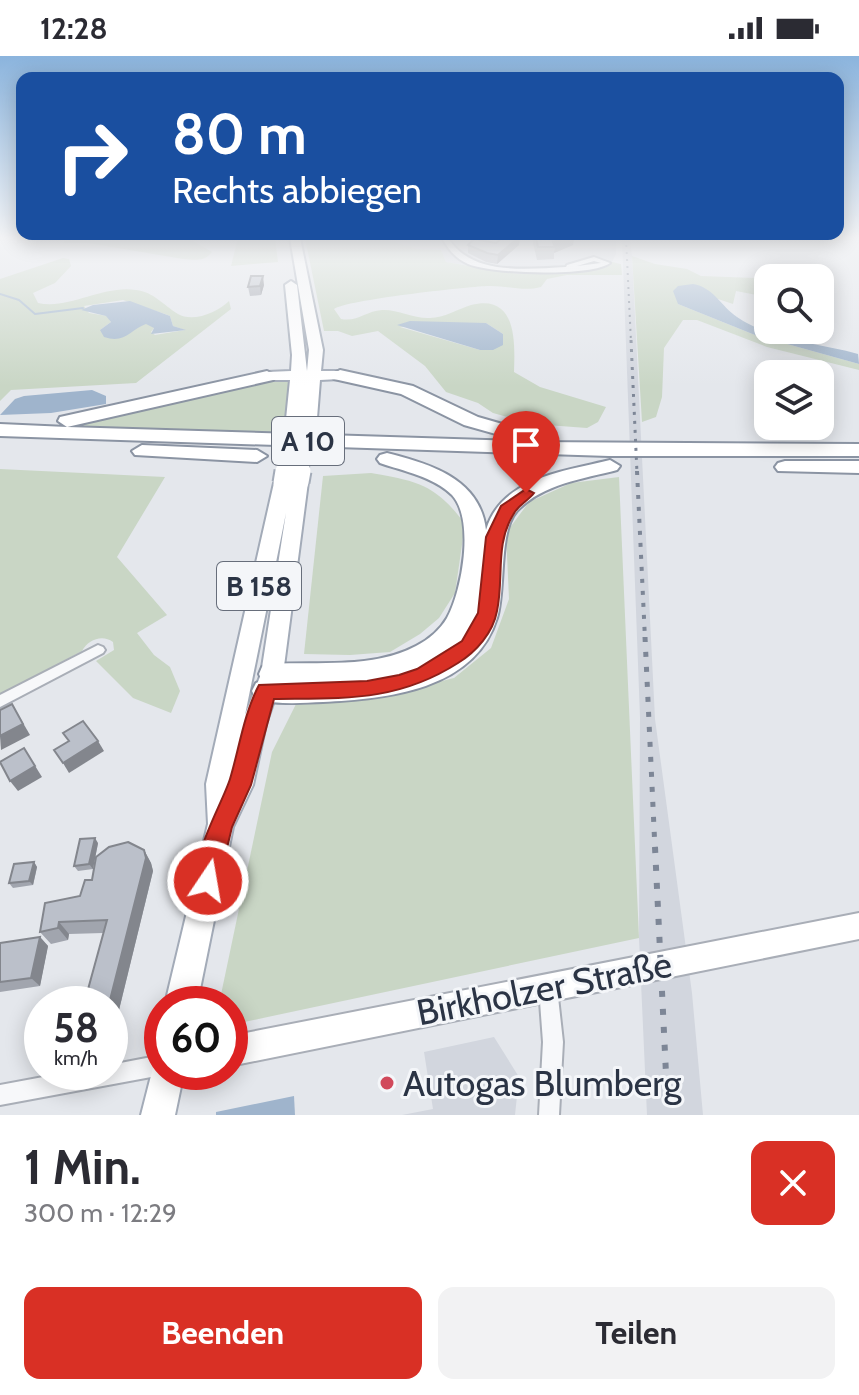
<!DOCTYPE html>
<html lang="de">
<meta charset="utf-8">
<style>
body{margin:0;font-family:Cabin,sans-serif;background:#f2f2f3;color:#2b2b33;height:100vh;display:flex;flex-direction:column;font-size:30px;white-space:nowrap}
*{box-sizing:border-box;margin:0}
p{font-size:26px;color:#7c7c81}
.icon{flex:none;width:44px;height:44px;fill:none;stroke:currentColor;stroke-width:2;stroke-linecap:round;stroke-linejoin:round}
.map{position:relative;height:1059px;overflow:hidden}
.panel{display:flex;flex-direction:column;background:#fff;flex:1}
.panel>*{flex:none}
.top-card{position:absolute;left:16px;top:16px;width:828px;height:168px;border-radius:16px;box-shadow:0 4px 20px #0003;background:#1a4fa0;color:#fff;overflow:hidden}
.buttons{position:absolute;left:754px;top:208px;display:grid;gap:16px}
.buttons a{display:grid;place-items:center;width:80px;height:80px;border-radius:16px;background:#fff;box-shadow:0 4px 20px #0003;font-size:40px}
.speed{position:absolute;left:24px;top:930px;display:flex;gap:16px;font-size:40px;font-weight:700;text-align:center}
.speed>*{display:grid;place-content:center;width:104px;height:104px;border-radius:50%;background:#fff;box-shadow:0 4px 20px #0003;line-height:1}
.speed small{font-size:20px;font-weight:400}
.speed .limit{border:12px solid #d22;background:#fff;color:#111}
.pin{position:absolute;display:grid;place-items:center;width:68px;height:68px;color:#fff;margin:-82px -34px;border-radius:50% 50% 50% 0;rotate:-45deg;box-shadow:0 0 8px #0007}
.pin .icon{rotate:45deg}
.me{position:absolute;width:88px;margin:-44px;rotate:12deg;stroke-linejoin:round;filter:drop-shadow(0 0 6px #0008)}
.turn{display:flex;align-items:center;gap:28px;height:168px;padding:0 24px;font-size:36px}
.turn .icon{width:104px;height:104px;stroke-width:2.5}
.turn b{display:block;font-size:56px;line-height:68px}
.round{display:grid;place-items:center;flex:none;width:84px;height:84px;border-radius:16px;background:#f2f2f3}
.overview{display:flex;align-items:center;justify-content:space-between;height:136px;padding:0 24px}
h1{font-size:48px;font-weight:700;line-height:60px}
.cta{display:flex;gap:16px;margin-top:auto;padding:16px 24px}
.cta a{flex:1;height:92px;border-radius:16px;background:#d93025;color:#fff;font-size:32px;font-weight:700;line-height:92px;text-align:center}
.cta a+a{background:#f2f2f3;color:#2b2b33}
.status{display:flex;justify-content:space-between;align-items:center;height:56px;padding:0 40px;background:#fff;direction:ltr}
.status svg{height:22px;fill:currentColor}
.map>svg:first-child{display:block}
.built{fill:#d2d6de}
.green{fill:#c9d6c5;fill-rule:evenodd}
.water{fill:#9fb4cc}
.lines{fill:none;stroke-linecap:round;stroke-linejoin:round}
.stream{stroke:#9fb4cc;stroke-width:2}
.minor-casing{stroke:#a9aeb7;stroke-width:4}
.secondary-casing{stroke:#a9aeb7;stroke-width:4}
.primary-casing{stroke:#a3abb8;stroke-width:4}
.motorway-casing{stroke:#8b94a3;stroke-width:4}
.minor{fill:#f7f8fa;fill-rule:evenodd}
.secondary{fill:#fff;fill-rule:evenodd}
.primary{fill:#fff;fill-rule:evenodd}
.motorway{fill:#fff;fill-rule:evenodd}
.rail-far4{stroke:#7d8696;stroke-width:2;stroke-dasharray:2 5;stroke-linecap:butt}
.rail-far3{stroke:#7d8696;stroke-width:3;stroke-dasharray:3 6;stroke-linecap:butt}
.rail-far2{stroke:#7d8696;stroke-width:4;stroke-dasharray:4 8;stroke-linecap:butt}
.rail-far1{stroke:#7d8696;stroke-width:5;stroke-dasharray:5 10;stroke-linecap:butt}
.rail{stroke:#7d8696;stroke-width:6;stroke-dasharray:6 12;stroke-linecap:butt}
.primary-bridge-far1-casing{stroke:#a3abb8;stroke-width:18;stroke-linecap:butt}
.primary-bridge-casing{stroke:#a3abb8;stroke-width:23;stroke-linecap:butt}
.primary-bridge-far1{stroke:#fff;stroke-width:15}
.primary-bridge{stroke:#fff;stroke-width:19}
.wall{fill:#a1a5ae}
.shaded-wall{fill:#83868d}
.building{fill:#bbc0ca;stroke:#83868d;stroke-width:2}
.route{fill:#d93025;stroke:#8d1f18;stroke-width:2}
.poi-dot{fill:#d1495b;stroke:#f4f6f9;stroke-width:3}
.labels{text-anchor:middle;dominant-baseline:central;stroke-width:6;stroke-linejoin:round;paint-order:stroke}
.shield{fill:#f4f6f9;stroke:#676e7b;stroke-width:2}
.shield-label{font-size:28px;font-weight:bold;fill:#2b3445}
.near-street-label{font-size:36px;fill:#2b3445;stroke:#f4f6f9}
.near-poi-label{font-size:36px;fill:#2b3445;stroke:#f4f6f9;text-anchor:start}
</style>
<div class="status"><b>12:28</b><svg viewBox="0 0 49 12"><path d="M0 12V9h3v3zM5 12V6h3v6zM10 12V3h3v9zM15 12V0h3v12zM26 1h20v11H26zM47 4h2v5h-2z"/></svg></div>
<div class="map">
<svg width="859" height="1059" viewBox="0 0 859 1059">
<rect width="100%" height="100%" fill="#e4e7ec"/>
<!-- built -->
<g class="built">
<path d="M 381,182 L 616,182 L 616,198 L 610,210 L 518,218 L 446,206 L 441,194 L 417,194 Z"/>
<path d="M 622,182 L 630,182 L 632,200 L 655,663 L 692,937 L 703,1059 L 647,1059 L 639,882 L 640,661 Z"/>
<path d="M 494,981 L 519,1021 L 515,1059 L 402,1059 L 433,1053 L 424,996 Z"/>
</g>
<!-- green -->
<g class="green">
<path d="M 68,182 L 188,182 L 212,196 C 204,206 195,204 183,203 L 88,187 L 63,187 Z"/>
<path d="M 238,182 L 275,182 L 278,206 L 231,210 Z"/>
<path d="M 305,182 L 381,182 L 417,193 L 441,194 L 446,206 L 518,218 L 605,212 L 612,206 L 621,208 L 622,219 L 567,219 L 547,223 L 541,231 C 523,236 505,229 487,230 C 465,231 346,244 334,253 L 341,263 C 358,266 366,255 382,254 C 397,253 414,263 430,262 C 444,262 458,253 471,249 C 517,237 515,286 514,316 L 540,331 L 606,351 L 598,366 L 587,372 L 533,368 L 493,357 L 478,347 L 446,336 L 425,310 L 378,275 L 352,280 L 338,275 L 324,275 ZM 486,267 L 503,278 L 480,294 L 400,271 Z"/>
<path d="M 632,200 L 655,208 L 687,213 L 701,220 L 755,222 L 768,226 L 768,238 L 762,240 L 736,235 L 733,248 L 718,243 L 678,248 L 755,279 L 859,308 L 859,314 L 767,291 L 697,264 L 683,264 L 664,292 L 662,341 L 656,361 L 642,366 Z"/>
<path d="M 63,202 L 69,203 L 71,210 L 55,227 L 33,237 L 38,247 C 69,254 102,229 136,234 C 154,236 163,249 178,258 C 193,267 218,256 229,245 L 231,253 L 136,327 L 11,334 L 0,345 L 0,223 ZM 123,244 L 165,258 L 170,260 L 173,270 L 185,274 L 155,279 L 151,276 L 154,272 L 152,268 L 146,268 L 100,274 L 111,266 L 107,260 L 89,257 L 84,250 Z"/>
<path d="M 293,323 L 283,377 L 56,370 L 83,366 L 248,324 Z"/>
<path d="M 0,413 L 165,421 L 117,501 L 167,559 L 137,577 L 154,599 L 170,611 L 180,635 L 171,657 L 133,642 L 96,605 L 114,594 L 113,586 C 102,578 88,584 82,595 L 0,639 Z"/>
<path d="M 371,417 C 418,425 436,429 465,468 L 455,537 L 439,562 L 420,578 L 390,596 L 350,599 L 304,598 L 323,420 Z"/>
<path d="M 619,421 L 639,882 L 230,969 L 230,948 L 219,948 L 272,696 L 297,646 L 370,643 L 454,622 L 491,592 L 509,543 L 506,477 L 529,446 L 571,427 Z"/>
</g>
<!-- water -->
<g class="water">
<path d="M 693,228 C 713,231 721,250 737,261 C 774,286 817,286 858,298 L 859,308 L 755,279 L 678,248 L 673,235 L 678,230 Z"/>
<path d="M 130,245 L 170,260 L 173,270 L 186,274 L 151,278 L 154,272 L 146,268 C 130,274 125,288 104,281 L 100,274 L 111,266 L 106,260 L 81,254 L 93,249 Z"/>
<path d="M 410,265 L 486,267 L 503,278 L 503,289 L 493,294 L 480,294 L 397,269 Z"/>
<path d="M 92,334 L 106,340 L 106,348 L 51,357 L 0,359 L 15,343 L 24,340 Z"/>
<path d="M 294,1040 L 295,1059 L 216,1059 L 216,1056 Z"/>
</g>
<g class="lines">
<!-- stream -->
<path class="stream" d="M 0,238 L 19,244 L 35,258 L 83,252"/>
<defs>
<g id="minor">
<path d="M 442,182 L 448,182 C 472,220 526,213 566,211 L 567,209 L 594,201 L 610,207 C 592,221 491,218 468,208 C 455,202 449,194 442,182 ZM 594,205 L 601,207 L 577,210 Z"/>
<path d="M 98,589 L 103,591 L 105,594 L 103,597 L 0,651 L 0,639 Z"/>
<path d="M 548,923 L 555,925 L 557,932 L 563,986 L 559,1059 L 539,1059 L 543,986 L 539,932 L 541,925 Z"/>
<path d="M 162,999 L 162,1016 L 169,1016 L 162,1019 L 0,1049 L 0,1029 L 70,1016 L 110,1016 L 110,1009 Z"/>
</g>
<path id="secondary" d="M 859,857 L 859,883 L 230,1010 L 230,980 Z"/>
<g id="primary">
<path d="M 290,182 L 300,182 L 323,294 L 321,315 L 340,315 L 347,319 L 340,323 L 320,324 L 317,362 L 309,367 L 302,363 L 294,368 L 286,363 L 290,324 L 267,324 L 260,320 L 267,316 L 291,315 L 292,299 L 285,229 L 291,225 L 297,229 L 307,315 L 309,294 Z"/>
<path d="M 299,421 L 308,426 L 283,618 L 266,668 L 253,729 L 233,771 L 197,948 L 165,948 L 208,768 L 206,728 L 274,427 L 277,423 L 283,422 L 291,426 ZM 286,457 L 261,618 L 245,659 Z"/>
<path d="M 162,1001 L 162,1016 L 184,1016 L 175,1059 L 141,1059 L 155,1004 Z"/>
</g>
<g id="motorway">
<path d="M 340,314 L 413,330 L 478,361 L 534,377 L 537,381 L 532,386 L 859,388 L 859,400 L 609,400 L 0,380 L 0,368 L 67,371 L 58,365 L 60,361 L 267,315 L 276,320 L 273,324 L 67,371 L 521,385 L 464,369 L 401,338 L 334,323 L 331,319 Z"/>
<path d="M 142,389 L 257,394 L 267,400 L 257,406 L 135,399 L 132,395 Z"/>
<path d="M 387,397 C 431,408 480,423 486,474 C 501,422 565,415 610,404 L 620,410 L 617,414 C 583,423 542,428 517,455 C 498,476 506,533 497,562 C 475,634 387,643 323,646 C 302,647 277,649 256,643 L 252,635 L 256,627 L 262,625 L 259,618 L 262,611 L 272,608 C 318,605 373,613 416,590 C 428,584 440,574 447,562 C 462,535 475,464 452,439 C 434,421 403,415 380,407 L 377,403 L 380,399 Z"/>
<path d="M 785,405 L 859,405 L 859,417 L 778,415 L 775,411 L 778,407 Z"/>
</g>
</defs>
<!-- minor casing -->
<use href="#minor" class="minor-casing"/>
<!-- secondary casing -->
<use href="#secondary" class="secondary-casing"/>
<!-- primary casing -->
<use href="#primary" class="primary-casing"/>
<!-- motorway casing -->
<use href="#motorway" class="motorway-casing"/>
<!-- minor -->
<use href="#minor" class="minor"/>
<!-- secondary -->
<use href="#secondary" class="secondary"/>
<!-- primary -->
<use href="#primary" class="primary"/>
<!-- motorway -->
<use href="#motorway" class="motorway"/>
<!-- rail-far4 -->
<path class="rail-far4" d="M 626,182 L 631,286"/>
<!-- rail-far3 -->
<path class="rail-far3" d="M 631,284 L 637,417"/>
<!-- rail-far2 -->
<path class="rail-far2" d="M 637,415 L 645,583"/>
<!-- rail-far1 -->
<path class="rail-far1" d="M 645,581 L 655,793"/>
<!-- rail -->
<path class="rail" d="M 655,791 L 668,1059"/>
<defs>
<g id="primary-bridge-far1">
<path d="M 285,417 L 294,363"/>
<path d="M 300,417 L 309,362"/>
</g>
<g id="primary-bridge">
<path d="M 299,426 L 301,415"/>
<path d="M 283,427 L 285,415"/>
</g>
</defs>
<!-- primary-bridge-far1 casing -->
<use href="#primary-bridge-far1" class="primary-bridge-far1-casing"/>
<!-- primary-bridge casing -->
<use href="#primary-bridge" class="primary-bridge-casing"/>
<!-- primary-bridge-far1 -->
<use href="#primary-bridge-far1" class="primary-bridge-far1"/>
<!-- primary-bridge -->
<use href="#primary-bridge" class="primary-bridge"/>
</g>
<!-- wall -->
<g class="wall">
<path d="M 533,182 L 574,182 L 573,189 L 554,197 L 554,203 L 537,204 L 533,187 Z"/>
<path d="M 496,187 L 519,189 L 497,208 L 486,206 L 468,197 L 468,189 Z"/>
<path d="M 264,229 L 261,239 L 250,240 L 248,231 Z"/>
<path d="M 98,787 L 93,813 L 78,815 L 74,810 Z"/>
<path d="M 144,794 L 151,807 L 153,815 L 118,958 L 110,959 L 103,877 L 69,878 L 68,884 L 51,888 L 40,876 L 80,840 L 92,824 Z"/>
<path d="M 34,806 L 37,811 L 33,829 L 13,832 L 9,827 Z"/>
<path d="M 40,881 L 48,890 L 40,930 L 0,936 L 0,887 Z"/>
</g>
<!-- shaded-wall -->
<g class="shaded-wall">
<path d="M 518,182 L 520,182 L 519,189 L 497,208 L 498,199 Z"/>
<path d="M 561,182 L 574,182 L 573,189 L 554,197 L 555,191 L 553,186 Z"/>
<path d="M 263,220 L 264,229 L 261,239 L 260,230 Z"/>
<path d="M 12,648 L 30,679 L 1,694 L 0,680 Z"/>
<path d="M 98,685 L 104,695 L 69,717 L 63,707 Z"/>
<path d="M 24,692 L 42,721 L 18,735 L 10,725 Z"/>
<path d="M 95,782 L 98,787 L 93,813 L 89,808 Z"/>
<path d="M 144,794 L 151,807 L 153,815 L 118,958 L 109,948 Z"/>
<path d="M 34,806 L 37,811 L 33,829 L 29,825 Z"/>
<path d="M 59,866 L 69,878 L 68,884 L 58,872 Z"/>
<path d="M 40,881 L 48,890 L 40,930 L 31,922 Z"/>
</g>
<!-- building -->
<g class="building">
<path d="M 502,182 L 518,182 L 498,199 L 487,197 L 468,189 L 474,183 L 496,187 Z"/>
<path d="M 536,182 L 561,182 L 553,186 L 555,191 L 538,191 Z"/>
<path d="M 251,220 L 263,220 L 260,230 L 248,231 Z"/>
<path d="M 12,648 L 23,668 L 0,680 L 0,654 Z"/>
<path d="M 83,665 L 98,685 L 63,707 L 54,694 L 69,685 L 63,677 Z"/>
<path d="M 24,692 L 35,710 L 10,725 L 0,706 Z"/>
<path d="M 95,782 L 89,808 L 74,810 L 80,783 Z"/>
<path d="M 128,786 L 144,794 L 146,802 L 109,948 L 84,948 L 107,864 L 59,866 L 58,872 L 40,876 L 45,847 L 80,840 L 85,824 L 92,824 L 96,801 L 109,791 Z"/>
<path d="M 34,806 L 29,825 L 9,827 L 14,808 Z"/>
<path d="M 40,881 L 31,922 L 0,926 L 0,887 Z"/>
</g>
<!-- sky -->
<linearGradient id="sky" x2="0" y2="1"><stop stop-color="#8bb4dd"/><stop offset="0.55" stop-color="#f3f4f6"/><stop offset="1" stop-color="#f3f4f6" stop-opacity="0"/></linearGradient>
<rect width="859" height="330" fill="url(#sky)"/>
<!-- route -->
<path class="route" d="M 526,433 L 534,437 C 528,445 517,450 513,459 C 495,488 504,523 497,555 C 493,577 476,596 458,607 C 397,646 344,642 274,643 L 251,729 L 232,771 L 217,834 L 208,838 L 199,834 C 187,805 221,751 230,723 C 239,693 244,657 259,629 L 367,625 L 399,619 L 417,613 L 462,585 L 478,557 L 486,481 L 501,450 Z"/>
<!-- markers -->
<circle class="poi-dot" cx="387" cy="1027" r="8"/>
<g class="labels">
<!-- shield labels -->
<g class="shield">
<rect x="272" y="361" width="72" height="48" rx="6"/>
<rect x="217" y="506" width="84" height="48" rx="6"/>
</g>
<g class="shield-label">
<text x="308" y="385">A 10</text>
<text x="259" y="530">B 158</text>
</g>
<!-- near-street labels -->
<g class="near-street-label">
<text transform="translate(544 932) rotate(-11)">Birkholzer Straße</text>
</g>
<!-- near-poi labels -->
<g class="near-poi-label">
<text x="403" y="1027">Autogas Blumberg</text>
</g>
</g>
</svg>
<div class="buttons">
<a><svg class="icon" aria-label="search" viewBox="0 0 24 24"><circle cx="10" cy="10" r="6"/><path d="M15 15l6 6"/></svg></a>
<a><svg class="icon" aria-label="layers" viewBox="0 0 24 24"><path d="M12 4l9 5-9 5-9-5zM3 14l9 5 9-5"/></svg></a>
</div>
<div class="speed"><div>58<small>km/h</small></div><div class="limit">60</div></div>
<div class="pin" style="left:526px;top:437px;background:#d93025"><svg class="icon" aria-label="arrive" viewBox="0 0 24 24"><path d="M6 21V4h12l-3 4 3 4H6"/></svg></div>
<svg class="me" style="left:208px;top:825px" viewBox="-20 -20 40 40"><circle r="17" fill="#d93025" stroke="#fff" stroke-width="3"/><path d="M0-11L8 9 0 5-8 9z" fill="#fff"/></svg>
<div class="top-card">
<div class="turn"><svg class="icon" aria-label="right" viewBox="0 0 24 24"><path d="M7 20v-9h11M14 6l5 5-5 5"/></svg><div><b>80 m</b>Rechts abbiegen</div></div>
</div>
</div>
<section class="panel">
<div class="overview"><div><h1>1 Min.</h1><p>300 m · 12:29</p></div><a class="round" style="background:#d93025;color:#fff"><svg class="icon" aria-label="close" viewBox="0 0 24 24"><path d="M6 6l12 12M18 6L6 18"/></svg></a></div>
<div class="cta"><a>Beenden</a><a>Teilen</a></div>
</section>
